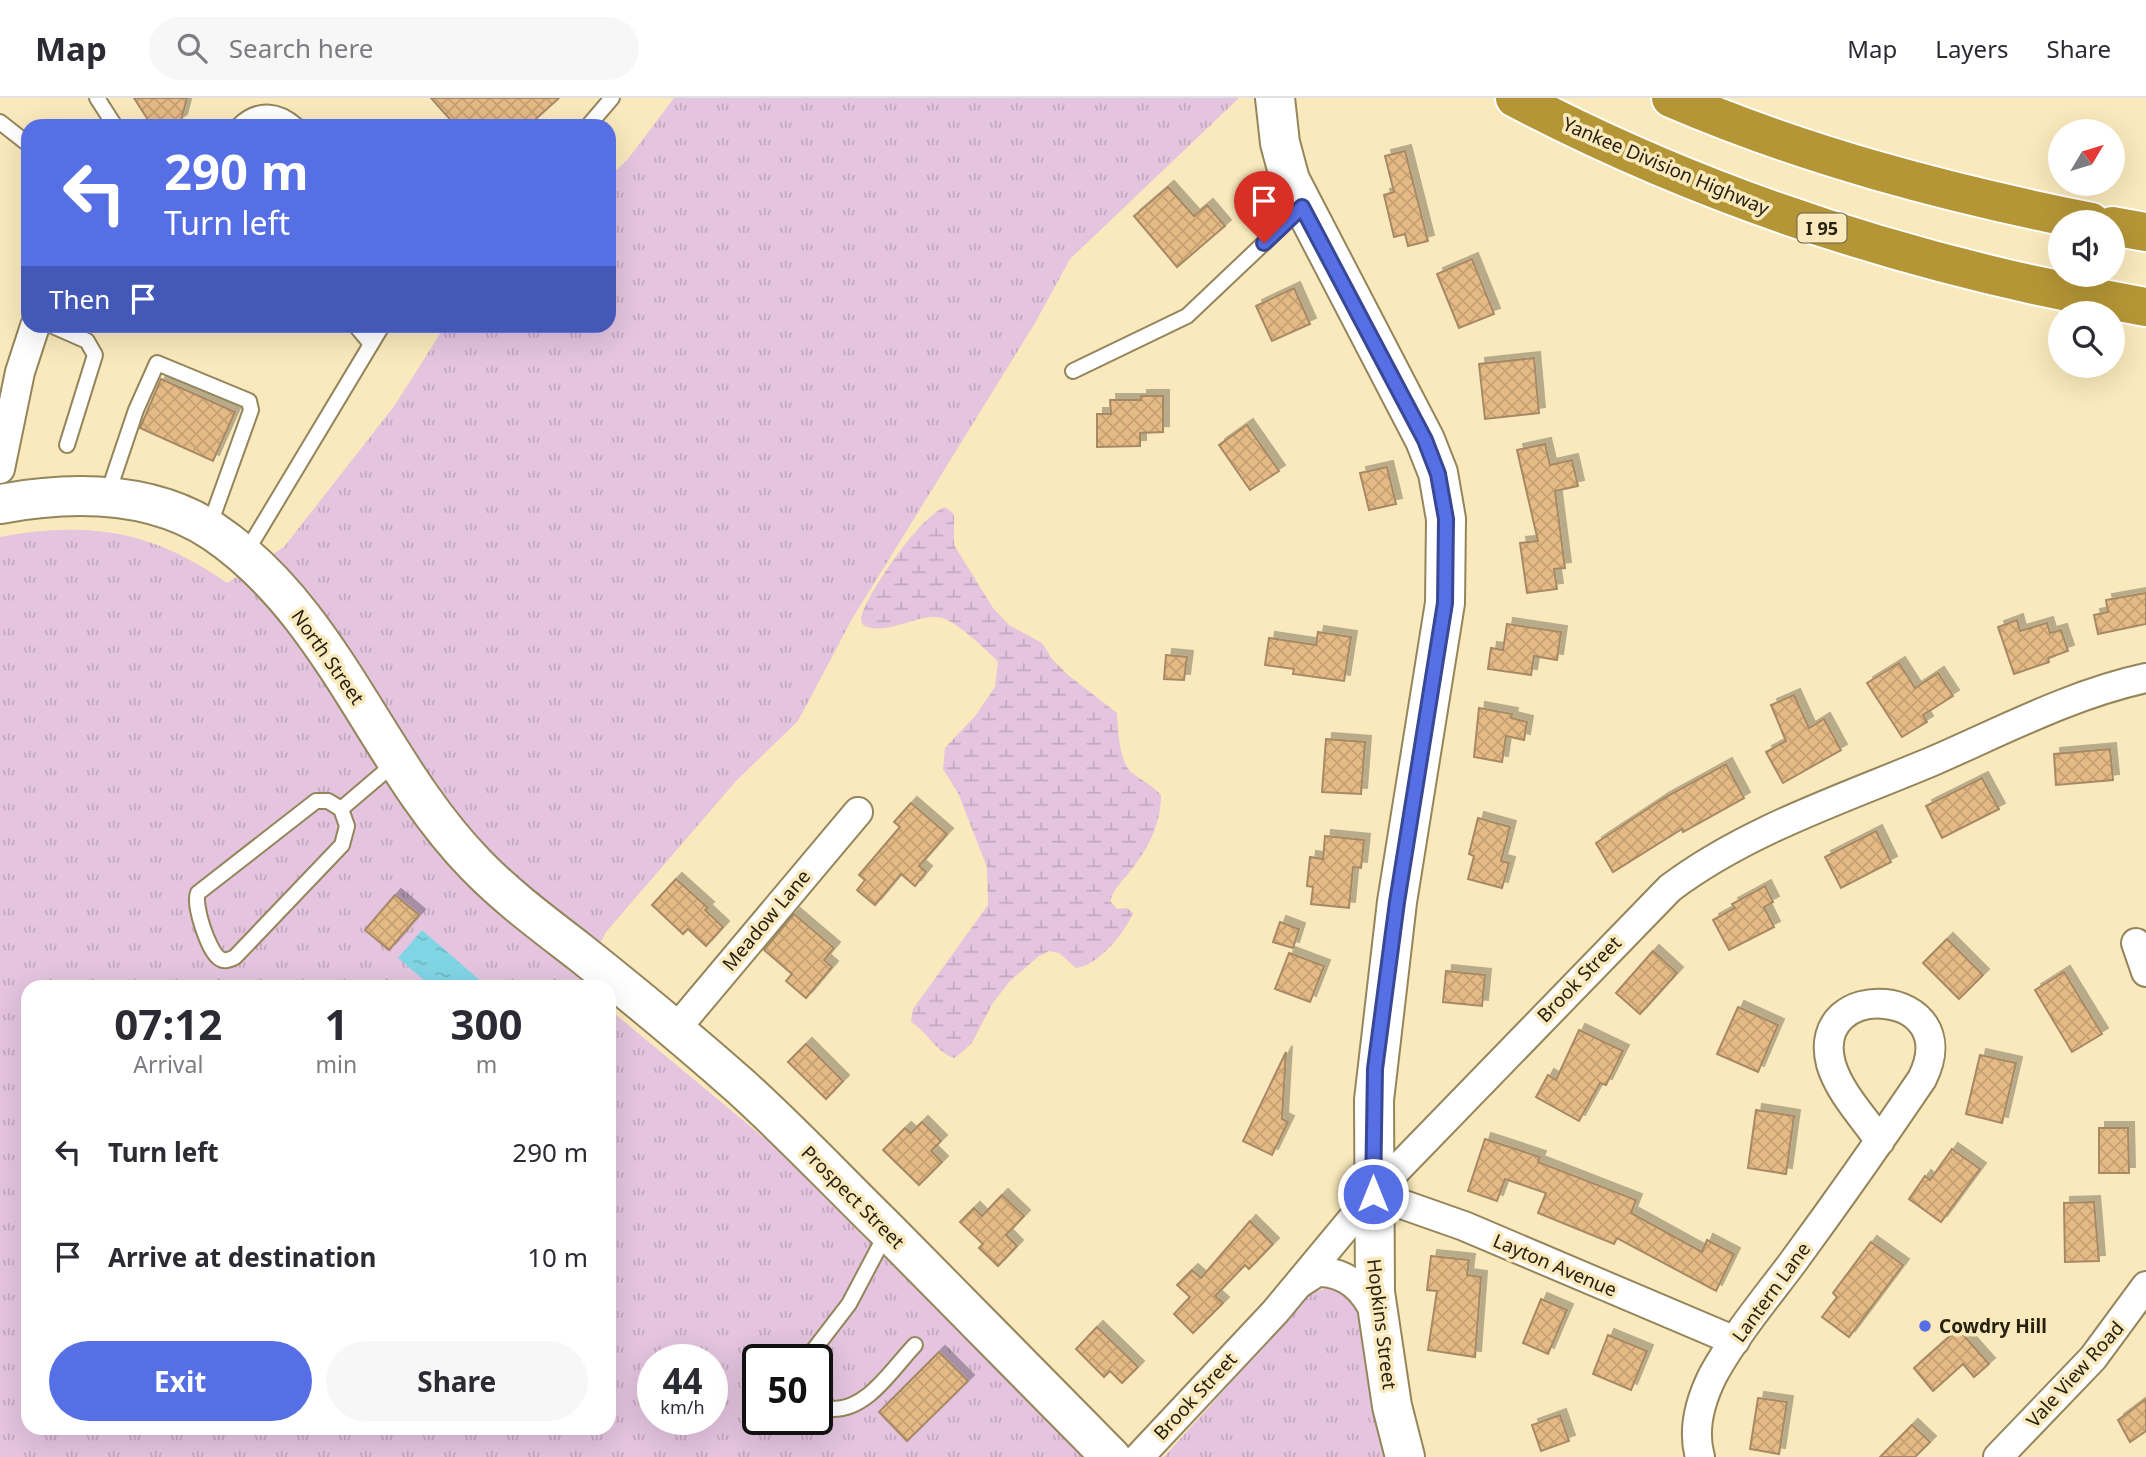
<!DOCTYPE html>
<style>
body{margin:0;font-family:"Noto Sans",sans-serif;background:#f7f7f7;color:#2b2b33;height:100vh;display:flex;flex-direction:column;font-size:26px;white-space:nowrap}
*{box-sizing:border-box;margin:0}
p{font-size:23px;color:#7c7c81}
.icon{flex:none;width:38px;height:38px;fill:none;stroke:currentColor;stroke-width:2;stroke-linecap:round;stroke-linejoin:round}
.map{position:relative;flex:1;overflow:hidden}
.side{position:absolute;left:21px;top:882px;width:595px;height:455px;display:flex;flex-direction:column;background:#fff;border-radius:21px;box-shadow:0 7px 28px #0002}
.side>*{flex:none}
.hud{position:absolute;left:21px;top:21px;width:595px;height:214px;border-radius:21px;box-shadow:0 7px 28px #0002;background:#566fe5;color:#fff;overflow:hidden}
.needle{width:46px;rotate:52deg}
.controls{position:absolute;left:2048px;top:21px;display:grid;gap:14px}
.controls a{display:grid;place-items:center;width:77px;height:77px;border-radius:50%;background:#fff;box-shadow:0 7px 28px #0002;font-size:35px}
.speed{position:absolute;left:637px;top:1246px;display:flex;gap:14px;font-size:35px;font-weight:700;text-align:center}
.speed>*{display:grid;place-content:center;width:91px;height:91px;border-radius:50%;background:#fff;box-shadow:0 7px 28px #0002;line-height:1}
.speed small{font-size:18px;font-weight:400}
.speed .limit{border:4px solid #111;border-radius:10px;background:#fff;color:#111}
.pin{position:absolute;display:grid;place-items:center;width:60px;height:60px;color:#fff;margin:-72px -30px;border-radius:50% 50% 50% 0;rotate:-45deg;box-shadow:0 0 7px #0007}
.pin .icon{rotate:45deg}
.me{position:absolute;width:77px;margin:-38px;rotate:0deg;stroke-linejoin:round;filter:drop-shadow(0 0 5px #0008)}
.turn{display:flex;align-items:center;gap:24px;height:147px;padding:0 28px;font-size:32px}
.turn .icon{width:91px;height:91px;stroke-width:2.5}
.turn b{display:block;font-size:49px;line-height:60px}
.then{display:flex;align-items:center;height:66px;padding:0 28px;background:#0003;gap:14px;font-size:26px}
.eta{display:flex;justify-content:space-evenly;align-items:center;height:119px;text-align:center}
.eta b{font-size:42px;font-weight:700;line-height:49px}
.primary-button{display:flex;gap:14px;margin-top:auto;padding:14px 28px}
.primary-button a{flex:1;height:80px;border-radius:42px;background:#566fe5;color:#fff;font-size:28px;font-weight:700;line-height:80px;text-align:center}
.primary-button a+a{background:#f7f7f7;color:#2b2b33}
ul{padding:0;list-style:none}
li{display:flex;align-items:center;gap:21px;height:105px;padding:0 28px}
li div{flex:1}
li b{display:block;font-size:26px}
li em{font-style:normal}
header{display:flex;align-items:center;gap:42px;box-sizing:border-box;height:98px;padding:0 35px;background:#fff;border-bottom:2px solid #e1e1e2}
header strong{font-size:33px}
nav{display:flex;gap:38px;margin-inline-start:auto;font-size:24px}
.search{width:490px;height:63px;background:#f7f7f7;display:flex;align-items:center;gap:18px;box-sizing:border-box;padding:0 24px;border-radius:38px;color:#7c7c81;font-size:26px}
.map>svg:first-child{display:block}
.grass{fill:url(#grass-tufts);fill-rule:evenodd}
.wetland{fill:url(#wetland-marsh)}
.water{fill:url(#water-ripples)}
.building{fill:url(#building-cross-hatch);stroke:#a78966;stroke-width:2;filter:url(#shadow)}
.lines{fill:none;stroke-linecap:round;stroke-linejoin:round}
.lane-casing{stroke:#94855b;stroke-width:18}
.street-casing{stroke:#94855b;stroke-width:32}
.secondary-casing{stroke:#94855b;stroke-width:42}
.highway-casing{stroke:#fff;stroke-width:42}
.lane{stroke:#fff;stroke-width:14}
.street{stroke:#fff;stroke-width:28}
.secondary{stroke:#fff;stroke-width:38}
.highway{stroke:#b59636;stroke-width:38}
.route-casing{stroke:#384895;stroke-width:18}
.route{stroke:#566fe5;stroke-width:12}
.poi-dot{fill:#566fe5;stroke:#f9e9bc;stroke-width:2.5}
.labels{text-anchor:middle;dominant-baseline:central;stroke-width:7;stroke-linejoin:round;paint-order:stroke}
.shield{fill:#f9e9bc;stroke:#665d44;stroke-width:2}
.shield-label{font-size:18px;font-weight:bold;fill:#272110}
.street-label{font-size:19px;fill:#272110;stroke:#f9e9bc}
.poi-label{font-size:19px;font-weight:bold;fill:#272110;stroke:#f9e9bc;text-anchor:start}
</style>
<header>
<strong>Map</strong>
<div class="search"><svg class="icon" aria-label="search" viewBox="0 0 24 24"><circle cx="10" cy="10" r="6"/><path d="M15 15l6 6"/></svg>Search here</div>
<nav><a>Map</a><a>Layers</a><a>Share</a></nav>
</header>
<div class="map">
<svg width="2146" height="1359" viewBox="0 0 2146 1359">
<defs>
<pattern id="grass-tufts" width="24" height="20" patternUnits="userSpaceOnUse" patternTransform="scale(1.75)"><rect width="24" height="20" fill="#e4c4df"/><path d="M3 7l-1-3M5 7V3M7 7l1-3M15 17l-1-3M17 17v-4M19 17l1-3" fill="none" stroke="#c4a8be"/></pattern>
<pattern id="wetland-marsh" width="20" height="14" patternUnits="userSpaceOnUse" patternTransform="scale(1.75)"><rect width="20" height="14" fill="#e4c4df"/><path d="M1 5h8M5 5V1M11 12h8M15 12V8" fill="none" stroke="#c4a8be"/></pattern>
<pattern id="water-ripples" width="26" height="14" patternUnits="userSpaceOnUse" patternTransform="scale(1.75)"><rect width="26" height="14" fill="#80d5e5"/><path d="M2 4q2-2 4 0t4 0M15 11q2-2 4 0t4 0" fill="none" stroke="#6fb7c3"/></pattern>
<pattern id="building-cross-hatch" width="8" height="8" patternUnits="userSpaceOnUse" patternTransform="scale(1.75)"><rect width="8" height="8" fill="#e6ba85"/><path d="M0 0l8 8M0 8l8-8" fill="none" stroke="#c5a072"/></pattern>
<filter id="shadow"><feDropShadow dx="6" dy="-6" stdDeviation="0" flood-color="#0004"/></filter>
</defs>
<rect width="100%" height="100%" fill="#f9e9bc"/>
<!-- grass -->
<g class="grass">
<path d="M 674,0 L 1239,0 L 1070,161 L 1035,225 L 852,521 L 798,623 L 736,683 L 606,834 L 579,886 L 582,889 L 28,889 L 28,1330 L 609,1330 L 609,911 L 775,1049 L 1083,1359 L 0,1359 L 0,439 C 89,423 151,432 227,485 L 284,449 L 395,307 L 445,228 L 609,228 L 609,79 L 628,61 ZM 653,1262 L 712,1262 L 712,1321 L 653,1321 ZM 758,1262 L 817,1262 L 817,1321 L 758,1321 Z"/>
<path d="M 1330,1189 C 1349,1195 1355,1201 1362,1220 L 1393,1359 L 1164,1359 L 1311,1195 Z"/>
</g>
<!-- wetland -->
<path class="wetland" d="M 945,409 L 954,416 L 954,447 L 993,510 L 1009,527 L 1042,545 L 1052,561 L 1068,577 L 1117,615 C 1118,630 1119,663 1131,674 C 1141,682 1152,687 1161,697 C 1161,728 1147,752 1128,776 C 1120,785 1114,791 1110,803 L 1117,811 L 1127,810 L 1133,815 C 1124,836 1099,867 1076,870 L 1059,855 L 1049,853 L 1039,858 L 1010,883 L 992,906 L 972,945 L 955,960 C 936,955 928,934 911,924 L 913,911 L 988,807 L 987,769 L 958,695 L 943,671 L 945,650 L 976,617 L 995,589 L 998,564 C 988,553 957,524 942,520 C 917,514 885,541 862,526 L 861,520 C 867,495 921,417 945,409 Z"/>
<!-- water -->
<path class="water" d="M 422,832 L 483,885 L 480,889 L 432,889 L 398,860 Z"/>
<!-- building -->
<g class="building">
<path d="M 134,0 L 187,0 L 181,22 L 173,28 L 152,28 Z"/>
<path d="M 431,0 L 559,0 L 528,28 L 456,28 Z"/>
<path d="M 1405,53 L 1428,143 L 1408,148 L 1405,136 L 1394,139 L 1384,97 L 1394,94 L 1385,58 Z"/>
<path d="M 1168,89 L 1194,118 L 1207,107 L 1225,128 L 1177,169 L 1134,118 Z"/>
<path d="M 1472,161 L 1494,216 L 1459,230 L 1437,176 Z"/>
<path d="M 1294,190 L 1310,226 L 1272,243 L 1256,208 Z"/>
<path d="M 1534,260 L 1539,315 L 1485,321 L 1479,266 Z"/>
<path d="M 161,281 L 235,314 L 213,363 L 140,330 Z"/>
<path d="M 1141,298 L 1163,298 L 1163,334 L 1140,335 L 1140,348 L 1097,349 L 1097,316 L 1111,316 L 1110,302 L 1141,302 Z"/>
<path d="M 1247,327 L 1279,373 L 1250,392 L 1219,347 Z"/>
<path d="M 1545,346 L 1550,367 L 1572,362 L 1578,388 L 1555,393 L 1565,470 L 1554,471 L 1557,491 L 1527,495 L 1520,445 L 1538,443 L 1517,352 Z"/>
<path d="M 1387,369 L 1396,406 L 1369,412 L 1360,375 Z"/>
<path d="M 2146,495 L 2146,526 L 2098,536 L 2094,517 L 2108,514 L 2106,502 Z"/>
<path d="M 2017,522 L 2020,533 L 2047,525 L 2050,535 L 2061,532 L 2068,553 L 2048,560 L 2049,564 L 2014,576 L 1998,529 Z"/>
<path d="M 1507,526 L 1561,534 L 1557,562 L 1534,558 L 1531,577 L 1488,571 L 1491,550 L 1503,552 Z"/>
<path d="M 1318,534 L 1351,539 L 1344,583 L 1293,576 L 1294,571 L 1265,567 L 1269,540 L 1316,547 Z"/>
<path d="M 1166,557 L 1187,559 L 1184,582 L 1164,581 Z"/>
<path d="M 1899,565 L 1915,590 L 1938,575 L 1953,598 L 1923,617 L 1927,624 L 1902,639 L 1867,585 Z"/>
<path d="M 1794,597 L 1809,630 L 1824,621 L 1841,652 L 1783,685 L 1766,654 L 1786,643 L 1771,607 Z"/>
<path d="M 1479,610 L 1512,616 L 1511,620 L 1527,624 L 1524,642 L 1506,638 L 1502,664 L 1474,659 Z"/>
<path d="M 1326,641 L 1365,644 L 1361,696 L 1322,694 Z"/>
<path d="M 2110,651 L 2113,682 L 2056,687 L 2054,656 Z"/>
<path d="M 1726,666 L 1744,700 L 1683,734 L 1682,731 L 1613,774 L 1596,745 L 1664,700 Z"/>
<path d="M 1982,680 L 1999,711 L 1942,740 L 1926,708 Z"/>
<path d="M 911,705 L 947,736 L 919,768 L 926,774 L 915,788 L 901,776 L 875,807 L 857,792 L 865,782 L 859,777 L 900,729 L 894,724 Z"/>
<path d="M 1478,720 L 1510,729 L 1501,763 L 1509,765 L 1502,790 L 1468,781 L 1474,758 L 1469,756 Z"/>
<path d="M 1876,733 L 1891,764 L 1841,790 L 1825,759 Z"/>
<path d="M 1325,738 L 1364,742 L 1361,770 L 1353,769 L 1349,810 L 1311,806 L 1313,789 L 1307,788 L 1310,759 L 1323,761 Z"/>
<path d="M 676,781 L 708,810 L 705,812 L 723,829 L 706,848 L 688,831 L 683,836 L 652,807 Z"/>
<path d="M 1765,788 L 1773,804 L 1764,809 L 1774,829 L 1729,852 L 1713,822 L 1735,810 L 1732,806 Z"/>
<path d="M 395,797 L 419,817 L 389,852 L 365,832 Z"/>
<path d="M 794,816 L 834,850 L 824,862 L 832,869 L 806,900 L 786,883 L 792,876 L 764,852 Z"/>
<path d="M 1280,824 L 1299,831 L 1293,850 L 1273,844 Z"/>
<path d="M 1947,841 L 1983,877 L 1959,901 L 1923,865 Z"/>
<path d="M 1653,853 L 1677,875 L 1640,916 L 1616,895 Z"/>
<path d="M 1289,855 L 1324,868 L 1310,904 L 1275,891 Z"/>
<path d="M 1446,873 L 1485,877 L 1482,908 L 1443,904 Z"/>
<path d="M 2064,874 L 2102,936 L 2072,954 L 2035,892 Z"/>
<path d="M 1738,909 L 1778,927 L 1758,974 L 1717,956 Z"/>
<path d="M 1579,932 L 1623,953 L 1606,987 L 1600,985 L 1579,1023 L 1536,999 L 1548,977 L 1556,982 Z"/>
<path d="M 806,946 L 843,983 L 826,1001 L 788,964 Z"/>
<path d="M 1286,954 L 1282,1021 L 1288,1024 L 1272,1057 L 1243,1043 Z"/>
<path d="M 1980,957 L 2016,965 L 2002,1025 L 1966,1016 Z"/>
<path d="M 1756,1012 L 1794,1018 L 1786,1076 L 1748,1070 Z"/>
<path d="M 922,1024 L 941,1043 L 931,1053 L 942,1064 L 919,1087 L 883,1052 L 905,1030 L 911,1035 Z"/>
<path d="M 2099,1030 L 2128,1030 L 2129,1075 L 2099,1075 Z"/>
<path d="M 1485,1041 L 1540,1059 L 1538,1064 L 1636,1102 L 1631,1115 L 1702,1154 L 1707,1142 L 1734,1156 L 1716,1193 L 1617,1140 L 1614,1146 L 1538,1115 L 1546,1095 L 1505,1081 L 1497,1103 L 1468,1093 Z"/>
<path d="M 1952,1051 L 1980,1071 L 1941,1124 L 1909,1101 L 1925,1078 L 1930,1082 Z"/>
<path d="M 1002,1097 L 1024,1118 L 1006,1137 L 1017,1148 L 998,1168 L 979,1150 L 983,1146 L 960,1124 L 974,1110 L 982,1118 Z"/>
<path d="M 2094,1104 L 2099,1163 L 2065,1164 L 2064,1105 Z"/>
<path d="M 1250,1123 L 1273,1146 L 1249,1171 L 1245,1167 L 1215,1198 L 1223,1205 L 1193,1235 L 1174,1216 L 1190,1199 L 1177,1187 L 1192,1172 L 1201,1180 Z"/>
<path d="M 1871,1144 L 1903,1167 L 1849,1239 L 1822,1219 L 1837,1199 L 1833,1195 Z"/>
<path d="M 1431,1158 L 1469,1162 L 1467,1177 L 1481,1179 L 1475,1259 L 1428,1252 L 1437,1193 L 1427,1192 Z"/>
<path d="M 1541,1201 L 1567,1212 L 1548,1256 L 1523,1245 Z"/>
<path d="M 1097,1229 L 1138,1269 L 1122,1285 L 1110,1273 L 1104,1279 L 1076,1251 Z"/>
<path d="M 1958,1231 L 1989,1266 L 1974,1279 L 1963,1266 L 1933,1293 L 1914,1270 Z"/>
<path d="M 1608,1237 L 1647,1253 L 1631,1292 L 1593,1276 Z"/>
<path d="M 939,1254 L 968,1283 L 907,1343 L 879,1314 Z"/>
<path d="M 1758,1300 L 1787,1304 L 1779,1356 L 1750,1351 Z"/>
<path d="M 2146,1301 L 2146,1333 L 2130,1344 L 2118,1322 Z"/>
<path d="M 1560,1317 L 1569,1343 L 1541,1353 L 1532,1327 Z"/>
<path d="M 1912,1327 L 1930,1344 L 1915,1359 L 1880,1359 Z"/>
</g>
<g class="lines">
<defs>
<g id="lane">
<path d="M 97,0 L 115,28"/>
<path d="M 0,24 L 28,46"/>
<path d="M 238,28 C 257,9 278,11 297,28"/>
<path d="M 588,28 L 612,0"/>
<path d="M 53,228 L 87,243 L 95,257 L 67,347"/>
<path d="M 356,228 L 371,246"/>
<path d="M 1073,273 L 1187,218 L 1301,110"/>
<path d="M 107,398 L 136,312 L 157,265 L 249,303 L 251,312 L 209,429"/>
<path d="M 245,456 L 382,228"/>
<path d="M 316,703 L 328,703 L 341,711 L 347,728 L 342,747 L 235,859 C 229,862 224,864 219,860 C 208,852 193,806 198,795 Z"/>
<path d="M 341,711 L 395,665"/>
<path d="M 806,1262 L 849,1206 L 887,1134"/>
<path d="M 817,1298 L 831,1311 C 867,1313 892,1271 915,1247"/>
</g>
<g id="street">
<path d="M 0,371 L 20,274 L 35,228"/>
<path d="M 2136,845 L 2146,874"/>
<path d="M 675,932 L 858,714"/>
<path d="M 1373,1096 L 1464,1128 L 1735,1243"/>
<path d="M 1300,1185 L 1317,1174 C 1347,1173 1365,1192 1376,1217"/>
<path d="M 1139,1359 L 1275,1214 L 1373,1096 L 1670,790 C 1747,732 1845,700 1933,663 C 2002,633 2072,596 2146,580"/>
<path d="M 1700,1359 C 1692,1331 1700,1303 1713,1277 C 1735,1237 1766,1200 1793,1164 C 1837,1104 1880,1043 1922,981 C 1968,889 1808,878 1831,966 C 1839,994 1864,1020 1880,1043"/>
<path d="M 1998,1359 L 2093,1260 L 2146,1188"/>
</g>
<g id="secondary">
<path d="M 1275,0 L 1280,45 L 1290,82 L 1425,342 L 1438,375 L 1446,421 L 1445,505 L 1397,804 L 1374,1002 L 1375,1194 L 1392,1308 L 1405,1359"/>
<path d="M 0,406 C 71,393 151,392 214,434 C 334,515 377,666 476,767 C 508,800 545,827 581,855 C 635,898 688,942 739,987 C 790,1033 837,1083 886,1131 C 961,1207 1036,1283 1111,1359"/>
</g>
<g id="highway">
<path d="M 1515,0 C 1713,104 1926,171 2146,209"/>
<path d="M 1671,0 C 1806,58 1947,95 2091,124"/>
<path d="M 2112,128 L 2146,134"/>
</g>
</defs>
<!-- lane casing -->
<use href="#lane" class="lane-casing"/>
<!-- street casing -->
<use href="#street" class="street-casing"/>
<!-- secondary casing -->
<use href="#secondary" class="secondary-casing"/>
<!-- highway casing -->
<use href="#highway" class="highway-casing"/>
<!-- lane -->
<use href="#lane" class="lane"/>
<!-- street -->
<use href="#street" class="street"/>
<!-- secondary -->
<use href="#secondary" class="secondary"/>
<!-- highway -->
<use href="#highway" class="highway"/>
</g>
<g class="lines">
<defs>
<path id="route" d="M 1264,145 L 1302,109 L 1425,342 L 1438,376 L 1446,421 L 1445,505 L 1397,804 L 1375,971 L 1373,1096"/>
</defs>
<!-- route casing -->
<use href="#route" class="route-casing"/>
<!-- route -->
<use href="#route" class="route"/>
</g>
<!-- markers -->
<circle class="poi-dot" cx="1925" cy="1228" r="7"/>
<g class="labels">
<!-- shield labels -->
<rect class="shield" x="1797.5" y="115.5" width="49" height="29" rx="5"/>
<g class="shield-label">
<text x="1822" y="130">I 95</text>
</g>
<!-- street labels -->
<g class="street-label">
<text transform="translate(1666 68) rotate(23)">Yankee Division Highway</text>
<text transform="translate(328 559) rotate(55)">North Street</text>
<text transform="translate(766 822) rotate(-50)">Meadow Lane</text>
<text transform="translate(1579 881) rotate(-46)">Brook Street</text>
<text transform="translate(853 1099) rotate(45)">Prospect Street</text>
<text transform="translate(1555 1167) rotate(23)">Layton Avenue</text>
<text transform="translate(1771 1194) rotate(-54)">Lantern Lane</text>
<text transform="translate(1382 1226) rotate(83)">Hopkins Street</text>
<text transform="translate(2075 1276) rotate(-48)">Vale View Road</text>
<text transform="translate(1195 1298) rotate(-47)">Brook Street</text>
</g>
<!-- poi labels -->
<g class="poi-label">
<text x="1939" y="1228">Cowdry Hill</text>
</g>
</g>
</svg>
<div class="controls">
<a><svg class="needle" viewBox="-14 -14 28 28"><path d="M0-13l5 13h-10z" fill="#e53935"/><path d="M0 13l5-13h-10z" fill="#7c7c81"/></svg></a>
<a><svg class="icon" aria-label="sound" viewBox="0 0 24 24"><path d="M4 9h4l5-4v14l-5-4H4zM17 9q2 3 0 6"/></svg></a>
<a><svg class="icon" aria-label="search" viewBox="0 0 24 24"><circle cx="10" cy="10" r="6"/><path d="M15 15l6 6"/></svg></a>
</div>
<div class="speed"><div>44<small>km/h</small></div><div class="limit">50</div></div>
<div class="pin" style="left:1264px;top:145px;background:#d93025"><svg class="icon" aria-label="arrive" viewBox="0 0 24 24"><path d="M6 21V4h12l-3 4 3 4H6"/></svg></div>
<svg class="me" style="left:1373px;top:1096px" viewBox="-20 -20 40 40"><circle r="17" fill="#566fe5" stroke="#fff" stroke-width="3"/><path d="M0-11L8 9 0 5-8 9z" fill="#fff"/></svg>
<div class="hud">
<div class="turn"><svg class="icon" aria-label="left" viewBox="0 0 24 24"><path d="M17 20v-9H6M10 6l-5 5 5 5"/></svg><div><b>290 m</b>Turn left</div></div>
<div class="then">Then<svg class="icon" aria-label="arrive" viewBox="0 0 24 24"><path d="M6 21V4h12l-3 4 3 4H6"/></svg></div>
</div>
<section class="side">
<div class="eta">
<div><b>07:12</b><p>Arrival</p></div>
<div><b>1</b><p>min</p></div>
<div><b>300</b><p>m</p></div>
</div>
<ul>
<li><svg class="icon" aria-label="left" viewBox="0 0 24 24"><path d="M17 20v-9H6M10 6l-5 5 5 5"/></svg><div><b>Turn left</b></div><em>290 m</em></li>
<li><svg class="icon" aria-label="arrive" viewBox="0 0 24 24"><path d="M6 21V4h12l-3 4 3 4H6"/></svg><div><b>Arrive at destination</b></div><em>10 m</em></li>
</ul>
<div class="primary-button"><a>Exit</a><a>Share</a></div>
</section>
</div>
